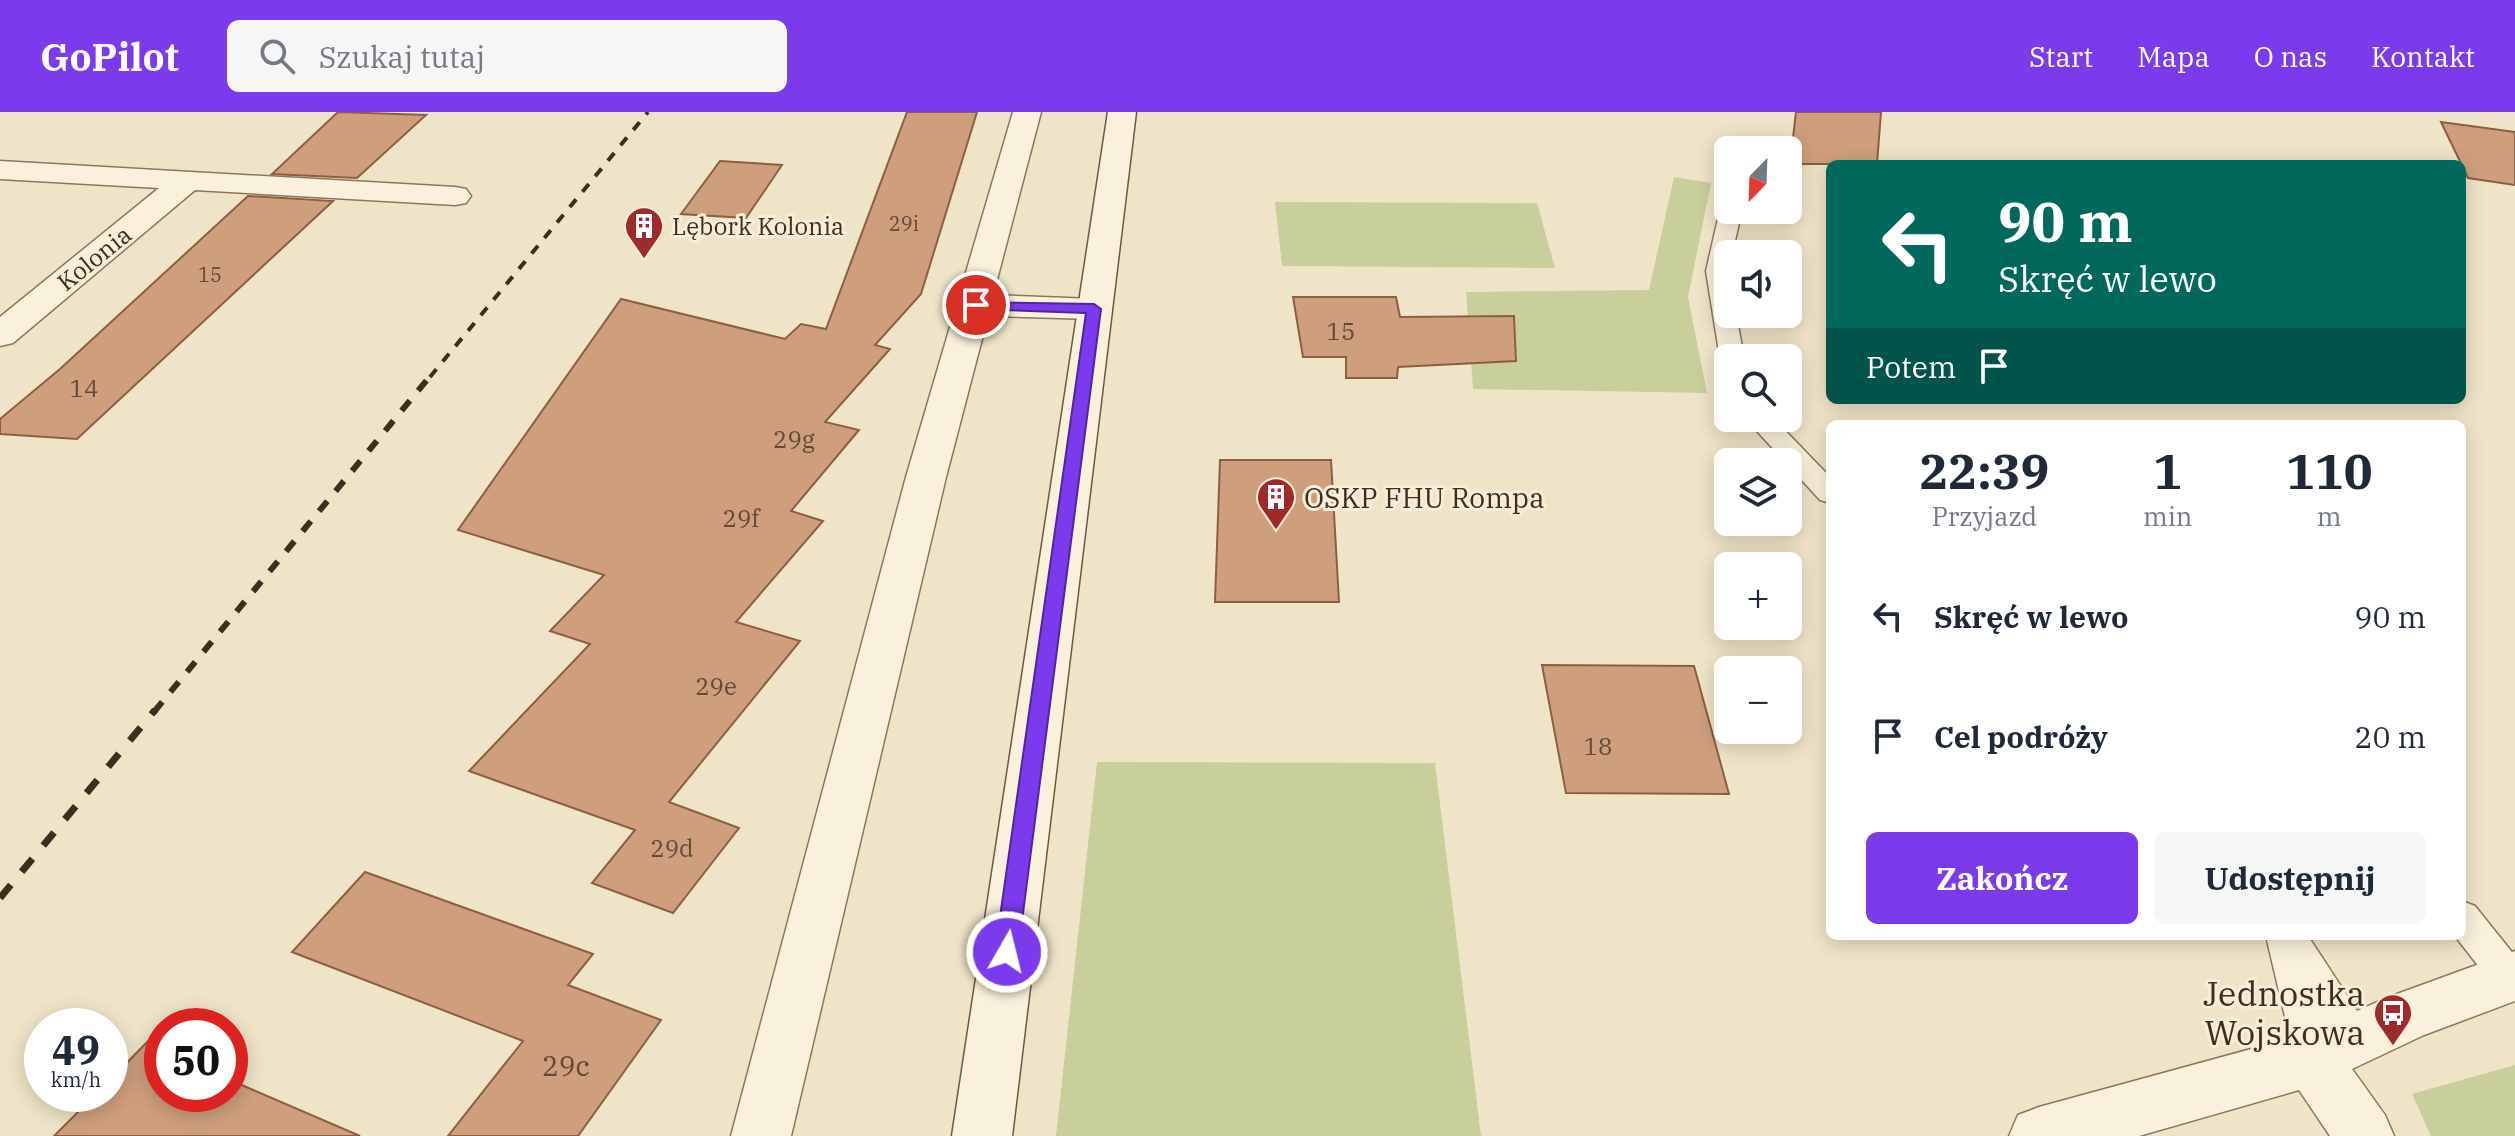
<!DOCTYPE html>
<html lang="pl">
<meta charset="utf-8">
<style>
body{margin:0;font-family:"IBM Plex Serif",serif;background:#f6f6f7;color:#1f2937;height:100vh;display:flex;flex-direction:column;font-size:30px;white-space:nowrap}
*{box-sizing:border-box;margin:0}
p{font-size:26px;color:#747a83}
.icon{flex:none;width:44px;height:44px;fill:none;stroke:currentColor;stroke-width:2;stroke-linecap:round;stroke-linejoin:round}
.map{position:relative;flex:1;overflow:hidden}
.drawer{position:absolute;left:1826px;top:308px;width:640px;height:520px;display:flex;flex-direction:column;background:#fff;border-radius:12px;box-shadow:0 4px 20px #0003}
.drawer>*{flex:none}
.banner{position:absolute;left:1826px;top:48px;width:640px;height:244px;border-radius:12px;box-shadow:0 4px 20px #0003;background:#00695c;color:#fff;overflow:hidden}
.needle{width:52px;rotate:203deg}
.controls{position:absolute;left:1714px;top:24px;display:grid;gap:16px}
.controls a{display:grid;place-items:center;width:88px;height:88px;border-radius:12px;background:#fff;box-shadow:0 4px 20px #0003;font-size:40px}
.speed{position:absolute;left:24px;top:896px;display:flex;gap:16px;font-size:40px;font-weight:700;text-align:center}
.speed>*{display:grid;place-content:center;width:104px;height:104px;border-radius:50%;background:#fff;box-shadow:0 4px 20px #0003;line-height:1}
.speed small{font-size:20px;font-weight:400}
.speed .limit{border:12px solid #d22;background:#fff;color:#111}
.pin{position:absolute;display:grid;place-items:center;width:68px;height:68px;color:#fff;margin:-34px;border:4px solid #fff;border-radius:50%;box-shadow:0 2px 8px #0007}
.me{position:absolute;width:88px;margin:-44px;rotate:8deg;stroke-linejoin:round;filter:drop-shadow(0 0 6px #0008)}
.turn{display:flex;align-items:center;gap:28px;height:168px;padding:0 40px;font-size:36px}
.turn .icon{width:104px;height:104px;stroke-width:2.5}
.turn b{display:block;font-size:56px;line-height:68px}
.then{display:flex;align-items:center;height:76px;padding:0 40px;background:#0003;gap:16px;font-size:30px}
.eta{display:flex;justify-content:space-evenly;align-items:center;height:136px;text-align:center}
.eta b{font-size:48px;font-weight:800;line-height:56px}
.button{display:flex;gap:16px;margin-top:auto;padding:16px 40px}
.button a{flex:1;height:92px;border-radius:12px;background:#7c3aed;color:#fff;font-size:32px;font-weight:800;line-height:92px;text-align:center}
.button a+a{background:#f6f6f7;color:#1f2937}
ul{padding:0;list-style:none}
li{display:flex;align-items:center;gap:24px;height:120px;padding:0 40px}
li div{flex:1}
li b{display:block;font-size:30px}
li em{font-style:normal}
header{display:flex;align-items:center;gap:48px;box-sizing:border-box;height:112px;padding:0 40px;background:#7c3aed;color:#fff}
header strong{font-size:38px}
nav{display:flex;gap:44px;margin-inline-start:auto;font-size:28px}
.search{width:560px;height:72px;background:#f6f6f7;display:flex;align-items:center;gap:20px;box-sizing:border-box;padding:0 28px;border-radius:12px;color:#747a83;font-size:30px}
.map>svg:first-child{display:block}
.green{fill:#c9cf9b}
.building{fill:#cf9f7d;stroke:#8d5f41;stroke-width:2}
.lines{fill:none;stroke-linecap:round;stroke-linejoin:round}
.lane-casing{stroke:#8d765c;stroke-width:3}
.street-casing{stroke:#8d765c;stroke-width:3}
.secondary-casing{stroke:#6f573f;stroke-width:3}
.lane{fill:#faf1dc;fill-rule:evenodd}
.street{fill:#faf1dc;fill-rule:evenodd}
.secondary{fill:#faf1dc;fill-rule:evenodd}
.rail-far2{stroke:#3d2e20;stroke-width:4;stroke-dasharray:10 10;stroke-linecap:butt}
.rail-far1{stroke:#3d2e20;stroke-width:6;stroke-dasharray:13 13;stroke-linecap:butt}
.rail{stroke:#3d2e20;stroke-width:7;stroke-dasharray:17 17;stroke-linecap:butt}
.route{fill:#7c3aed;stroke:#51269a;stroke-width:2}
.labels{text-anchor:middle;dominant-baseline:central;stroke-width:6;stroke-linejoin:round;paint-order:stroke}
.far-number-label{font-size:20px;fill:#624a37}
.far-poi-label{font-size:24px;fill:#3d2e20;stroke:#f7eed8;text-anchor:start}
.far-street-label{font-size:24px;fill:#3d2e20;stroke:#f7eed8}
.number-label{font-size:24px;fill:#624a37}
.poi-label{font-size:28px;fill:#3d2e20;stroke:#f7eed8;text-anchor:start}
.near-number-label{font-size:28px;fill:#624a37}
.near-poi-label{font-size:34px;fill:#3d2e20;stroke:#f7eed8;text-anchor:end}
</style>
<header>
<strong>GoPilot</strong>
<div class="search"><svg class="icon" aria-label="search" viewBox="0 0 24 24"><circle cx="10" cy="10" r="6"/><path d="M15 15l6 6"/></svg>Szukaj tutaj</div>
<nav><a>Start</a><a>Mapa</a><a>O nas</a><a>Kontakt</a></nav>
</header>
<div class="map">
<svg width="2515" height="1024" viewBox="0 0 2515 1024">
<rect width="100%" height="100%" fill="#f0e4c8"/>
<!-- green -->
<g class="green">
<path d="M 1674,65 L 1711,71 L 1688,185 L 1707,281 L 1473,277 L 1466,180 L 1649,178 Z"/>
<path d="M 1275,90 L 1537,91 L 1555,156 L 1282,154 Z"/>
<path d="M 1097,650 L 1435,651 L 1481,1024 L 1056,1024 Z"/>
<path d="M 2515,953 L 2515,1024 L 2431,1024 L 2412,982 Z"/>
</g>
<!-- building -->
<g class="building">
<path d="M 338,0 L 426,3 L 357,66 L 272,62 Z"/>
<path d="M 907,0 L 977,0 L 921,182 L 875,233 L 890,237 L 825,310 L 859,318 L 791,399 L 823,409 L 736,510 L 800,529 L 669,690 L 739,716 L 673,801 L 592,771 L 635,718 L 469,659 L 590,532 L 550,519 L 604,463 L 458,418 L 621,187 L 785,227 L 801,212 L 826,217 Z"/>
<path d="M 1796,0 L 1881,0 L 1877,52 L 1790,52 Z"/>
<path d="M 2441,10 L 2515,20 L 2515,73 L 2468,66 Z"/>
<path d="M 720,49 L 782,53 L 746,106 L 681,102 Z"/>
<path d="M 248,84 L 333,89 L 77,327 L 0,322 L 0,307 L 60,257 Z"/>
<path d="M 1293,185 L 1396,185 L 1400,205 L 1514,204 L 1516,249 L 1398,255 L 1397,266 L 1346,266 L 1346,245 L 1303,245 Z"/>
<path d="M 1220,348 L 1331,348 L 1339,490 L 1215,490 Z"/>
<path d="M 1542,553 L 1694,554 L 1729,682 L 1566,681 Z"/>
<path d="M 365,760 L 593,842 L 568,873 L 661,908 L 578,1024 L 448,1024 L 523,929 L 292,840 Z"/>
<path d="M 154,923 L 162,927 L 162,982 L 230,982 L 230,968 L 360,1024 L 54,1024 L 96,982 L 110,982 L 110,968 Z"/>
</g>
<g class="lines">
<defs>
<g id="lane">
<path d="M 1728,92 L 1728,98 L 1742,98 L 1732,142 L 1728,142 L 1728,202 L 1736,202 L 1744,246 L 1728,246 L 1728,252 L 1720,246 L 1706,159 L 1720,98 Z"/>
<path d="M 1745,306 L 1773,306 L 1830,365 L 1830,391 L 1820,388 Z"/>
<path d="M 2462,789 L 2475,794 L 2515,844 L 2515,881 L 2497,878 L 2455,824 L 2462,824 Z"/>
<path d="M 2266,824 L 2308,824 L 2367,914 L 2372,927 L 2367,940 L 2353,945 L 2339,940 L 2324,914 L 2331,947 L 2326,960 L 2312,965 L 2298,960 Z"/>
</g>
<g id="street">
<path d="M 1013,0 L 1041,0 L 993,183 L 1094,187 L 1106,190 L 1111,197 L 1106,204 L 1094,207 L 988,204 L 946,365 L 791,1024 L 731,1024 L 906,365 Z"/>
<path d="M 0,49 L 455,75 L 466,77 L 471,84 L 466,91 L 455,93 L 195,78 L 13,231 L 0,234 L 0,205 L 159,76 L 0,67 Z"/>
<path d="M 2515,839 L 2515,889 L 2424,923 L 2352,957 L 2385,1003 L 2394,1024 L 2330,1024 L 2299,978 L 2139,1024 L 2009,1024 L 2018,1003 L 2039,995 L 2306,922 L 2386,886 Z"/>
</g>
<path id="secondary" d="M 1108,0 L 1136,0 L 1012,1024 L 952,1024 Z"/>
</defs>
<!-- lane casing -->
<use href="#lane" class="lane-casing"/>
<!-- street casing -->
<use href="#street" class="street-casing"/>
<!-- secondary casing -->
<use href="#secondary" class="secondary-casing"/>
<!-- lane -->
<use href="#lane" class="lane"/>
<!-- street -->
<use href="#street" class="street"/>
<!-- secondary -->
<use href="#secondary" class="secondary"/>
<!-- rail-far2 -->
<path class="rail-far2" d="M 430,265 L 648,0"/>
<!-- rail-far1 -->
<path class="rail-far1" d="M 154,600 L 431,263"/>
<!-- rail -->
<path class="rail" d="M 0,786 L 155,598"/>
</g>
<!-- route -->
<path class="route" d="M 971,190 L 1094,192 L 1101,197 L 1018,840 L 1014,847 L 1007,850 L 999,847 L 995,840 L 1086,201 L 976,197 L 969,193 Z"/>
<!-- icons -->
<defs>
<symbol id="building-pin" viewBox="-11 -11 22 30"><path d="M0 17L-7.5 6A9.5 9.5 0 1 1 7.5 6Z" fill="#9e2a2b" stroke="#f7eed8"/><path d="M-4-6H4V6H1V3H-1V6H-4ZM-2.5-4.3h1.7v1.8h-1.7ZM.8-4.3h1.7v1.8H.8ZM-2.5-1h1.7V.8h-1.7ZM.8-1h1.7V.8H.8Z" fill="#fff"/></symbol>
<symbol id="bus-pin" viewBox="-11 -11 22 30"><path d="M0 17L-7.5 6A9.5 9.5 0 1 1 7.5 6Z" fill="#9e2a2b" stroke="#f7eed8"/><path d="M-5-6H5V4H4V6H2V4H-2V6H-4V4H-5ZM-3.5-4V0h7V-4ZM-3.5 1.2v1.5H-2V1.2ZM2 1.2v1.5H3.5V1.2Z" fill="#fff"/></symbol>
</defs>
<g fill-rule="evenodd">
<use href="#building-pin" x="622" y="92" width="44" height="60"/>
<use href="#building-pin" x="1254" y="363" width="44" height="60"/>
<use href="#bus-pin" x="2371" y="879" width="44" height="60"/>
</g>
<g class="labels">
<!-- far-number labels -->
<g class="far-number-label">
<text x="904" y="111">29i</text>
<text x="210" y="162">15</text>
</g>
<!-- far-poi labels -->
<g class="far-poi-label">
<text x="672" y="114">Lębork Kolonia</text>
</g>
<!-- far-street labels -->
<g class="far-street-label">
<text transform="translate(94 146) rotate(-39)">Kolonia</text>
</g>
<!-- number labels -->
<g class="number-label">
<text x="1341" y="219">15</text>
<text x="84" y="276">14</text>
<text x="794" y="327">29g</text>
<text x="741" y="406">29f</text>
<text x="716" y="574">29e</text>
<text x="1598" y="634">18</text>
<text x="672" y="736">29d</text>
</g>
<!-- poi labels -->
<g class="poi-label">
<text x="1304" y="385">OSKP FHU Rompa</text>
</g>
<!-- near-number labels -->
<g class="near-number-label">
<text x="566" y="953">29c</text>
</g>
<!-- near-poi labels -->
<g class="near-poi-label">
<text x="2365" y="881">Jednostka<tspan x="2365" dy="39">Wojskowa</tspan></text>
</g>
</g>
</svg>
<div class="controls">
<a><svg class="needle" viewBox="-14 -14 28 28"><path d="M0-13l5 13h-10z" fill="#e53935"/><path d="M0 13l5-13h-10z" fill="#747a83"/></svg></a>
<a><svg class="icon" aria-label="sound" viewBox="0 0 24 24"><path d="M4 9h4l5-4v14l-5-4H4zM17 9q2 3 0 6"/></svg></a>
<a><svg class="icon" aria-label="search" viewBox="0 0 24 24"><circle cx="10" cy="10" r="6"/><path d="M15 15l6 6"/></svg></a>
<a><svg class="icon" aria-label="layers" viewBox="0 0 24 24"><path d="M12 4l9 5-9 5-9-5zM3 14l9 5 9-5"/></svg></a>
<a>+</a>
<a>−</a>
</div>
<div class="speed"><div>49<small>km/h</small></div><div class="limit">50</div></div>
<div class="pin" style="left:976px;top:193px;background:#d93025"><svg class="icon" aria-label="arrive" viewBox="0 0 24 24"><path d="M6 21V4h12l-3 4 3 4H6"/></svg></div>
<svg class="me" style="left:1007px;top:840px" viewBox="-20 -20 40 40"><circle r="17" fill="#7c3aed" stroke="#fff" stroke-width="3"/><path d="M0-11L8 9 0 5-8 9z" fill="#fff"/></svg>
<div class="banner">
<div class="turn"><svg class="icon" aria-label="left" viewBox="0 0 24 24"><path d="M17 20v-9H6M10 6l-5 5 5 5"/></svg><div><b>90 m</b>Skręć w lewo</div></div>
<div class="then">Potem<svg class="icon" aria-label="arrive" viewBox="0 0 24 24"><path d="M6 21V4h12l-3 4 3 4H6"/></svg></div>
</div>
<section class="drawer">
<div class="eta">
<div><b>22:39</b><p>Przyjazd</p></div>
<div><b>1</b><p>min</p></div>
<div><b>110</b><p>m</p></div>
</div>
<ul>
<li><svg class="icon" aria-label="left" viewBox="0 0 24 24"><path d="M17 20v-9H6M10 6l-5 5 5 5"/></svg><div><b>Skręć w lewo</b></div><em>90 m</em></li>
<li><svg class="icon" aria-label="arrive" viewBox="0 0 24 24"><path d="M6 21V4h12l-3 4 3 4H6"/></svg><div><b>Cel podróży</b></div><em>20 m</em></li>
</ul>
<div class="button"><a>Zakończ</a><a>Udostępnij</a></div>
</section>
</div>
